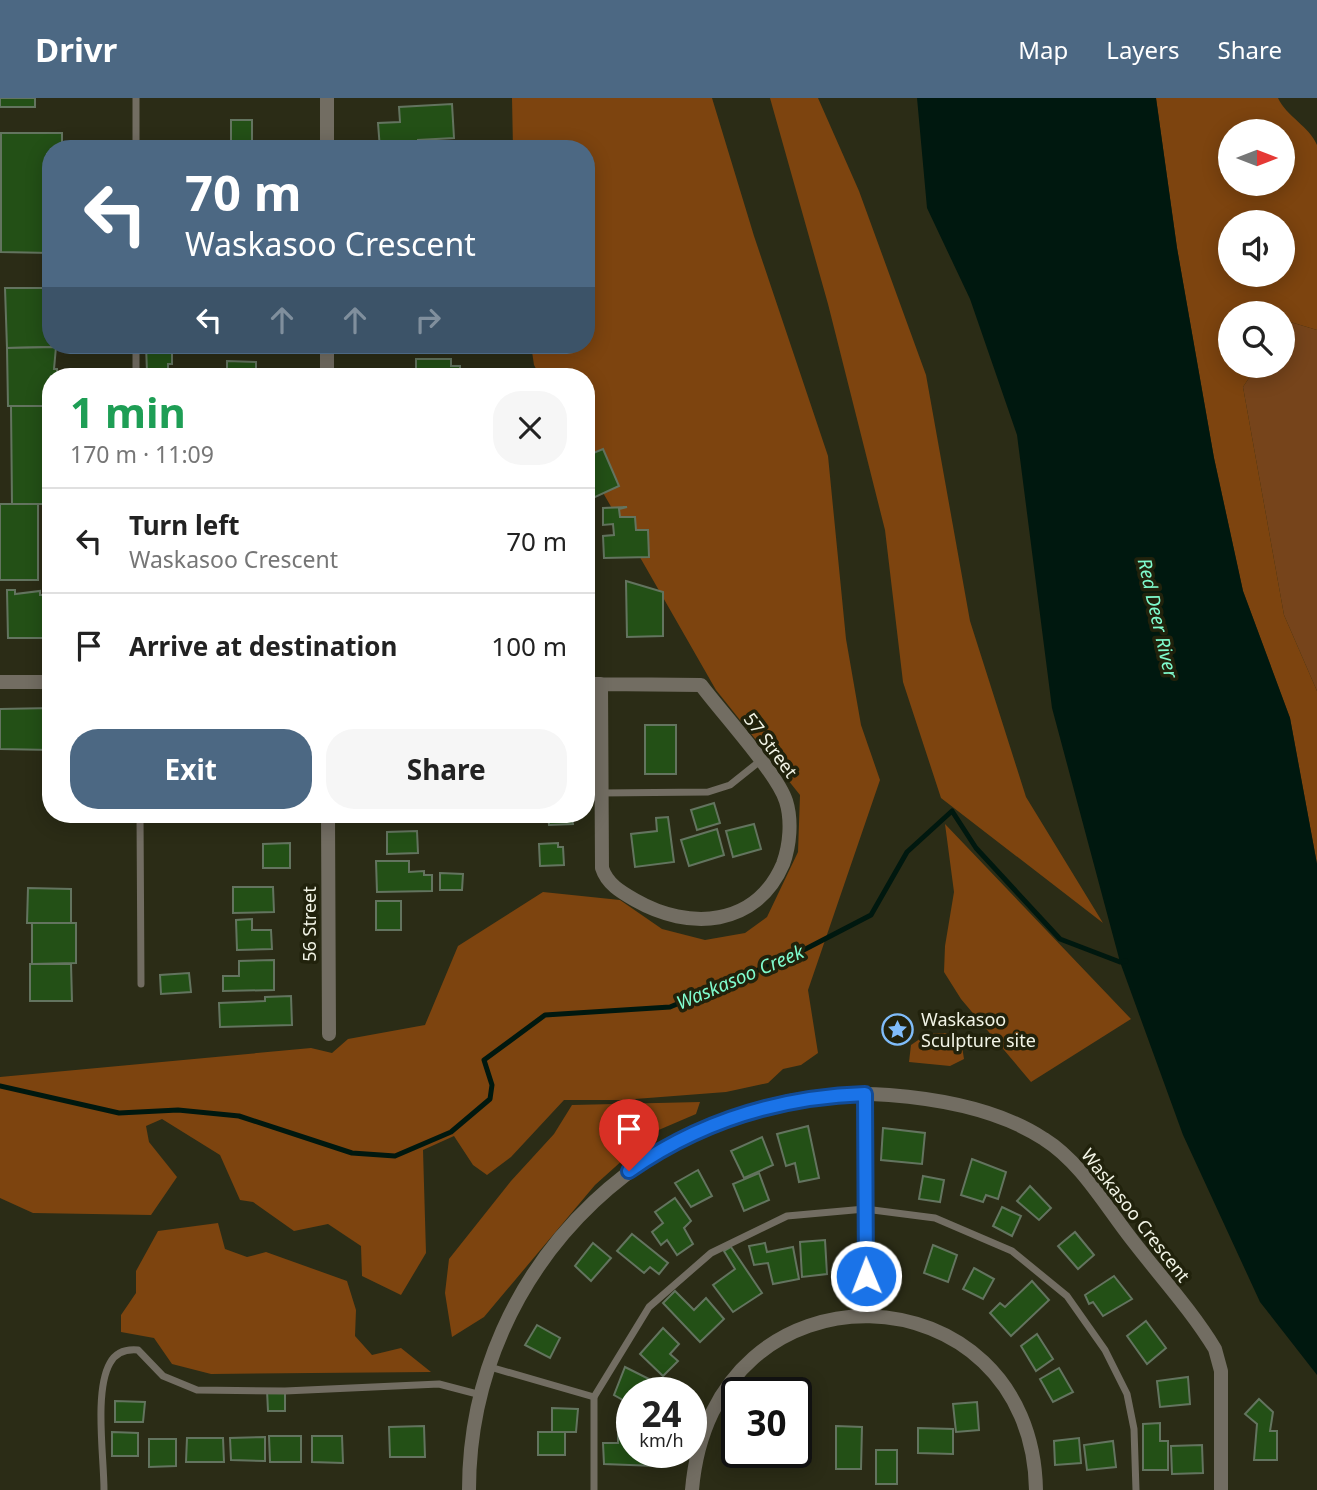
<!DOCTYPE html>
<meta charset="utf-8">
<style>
body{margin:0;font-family:"Noto Sans",sans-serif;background:#f6f6f6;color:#222;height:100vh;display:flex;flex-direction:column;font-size:26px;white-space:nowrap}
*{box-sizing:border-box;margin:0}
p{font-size:23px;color:#767676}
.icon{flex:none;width:38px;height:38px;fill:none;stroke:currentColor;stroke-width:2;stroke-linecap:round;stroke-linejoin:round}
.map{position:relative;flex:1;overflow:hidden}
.details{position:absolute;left:42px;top:270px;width:553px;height:455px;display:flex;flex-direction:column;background:#fff;border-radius:28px;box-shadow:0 4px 18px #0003}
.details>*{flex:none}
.banner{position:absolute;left:42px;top:42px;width:553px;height:214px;border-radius:28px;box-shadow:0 4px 18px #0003;background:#4c6883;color:#fff;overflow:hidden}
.needle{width:46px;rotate:90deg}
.controls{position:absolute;left:1218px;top:21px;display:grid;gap:14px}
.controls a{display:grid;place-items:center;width:77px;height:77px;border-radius:50%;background:#fff;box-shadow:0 4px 18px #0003;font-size:35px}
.speed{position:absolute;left:616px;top:1279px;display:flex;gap:14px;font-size:35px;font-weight:700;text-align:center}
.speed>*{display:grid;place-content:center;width:91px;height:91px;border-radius:50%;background:#fff;box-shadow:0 4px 18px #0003;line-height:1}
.speed small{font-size:18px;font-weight:400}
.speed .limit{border:4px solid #111;border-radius:10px;background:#fff;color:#111}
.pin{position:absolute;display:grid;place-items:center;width:60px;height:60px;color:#fff;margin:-72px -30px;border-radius:50% 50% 50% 0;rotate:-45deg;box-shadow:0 0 7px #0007}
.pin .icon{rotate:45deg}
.me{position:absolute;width:77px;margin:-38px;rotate:359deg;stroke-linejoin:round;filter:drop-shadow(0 0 5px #0008)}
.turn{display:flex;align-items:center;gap:24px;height:147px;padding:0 28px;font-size:32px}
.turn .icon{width:91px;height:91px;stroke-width:2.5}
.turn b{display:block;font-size:49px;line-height:60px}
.lanes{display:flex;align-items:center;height:66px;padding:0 28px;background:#0003;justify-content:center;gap:35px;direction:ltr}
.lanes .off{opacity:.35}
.round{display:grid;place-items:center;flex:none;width:74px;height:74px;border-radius:28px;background:#f6f6f6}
.headline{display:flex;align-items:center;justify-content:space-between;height:119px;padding:0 28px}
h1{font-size:42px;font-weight:700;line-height:52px;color:#1e9e55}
.primary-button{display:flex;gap:14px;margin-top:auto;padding:14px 28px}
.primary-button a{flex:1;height:80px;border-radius:28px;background:#4c6883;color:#fff;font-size:28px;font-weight:700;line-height:80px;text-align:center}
.primary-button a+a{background:#f6f6f6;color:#222}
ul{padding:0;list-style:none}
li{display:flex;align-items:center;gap:21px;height:105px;padding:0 28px;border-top:2px solid #e0e0e0}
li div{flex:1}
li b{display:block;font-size:26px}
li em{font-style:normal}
header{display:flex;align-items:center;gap:42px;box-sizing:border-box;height:98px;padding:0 35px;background:#4c6883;color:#fff}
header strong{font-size:33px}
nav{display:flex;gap:38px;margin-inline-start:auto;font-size:24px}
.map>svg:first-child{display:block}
.green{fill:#76441b}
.forest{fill:#7d440f;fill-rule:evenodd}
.water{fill:#00180f}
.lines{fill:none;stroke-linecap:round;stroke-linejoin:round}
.stream{stroke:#00180f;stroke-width:5}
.building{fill:#235016;stroke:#63745f;stroke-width:2}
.service{stroke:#726d62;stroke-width:7}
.minor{stroke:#726d62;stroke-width:14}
.route-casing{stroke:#114b97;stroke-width:18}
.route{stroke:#1a73e8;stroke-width:12}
.labels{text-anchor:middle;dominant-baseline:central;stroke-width:7;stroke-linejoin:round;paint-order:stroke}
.street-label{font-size:18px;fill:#f2f4e6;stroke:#21220c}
.poi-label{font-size:18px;fill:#f2f4e6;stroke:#21220c;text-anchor:start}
.water-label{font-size:19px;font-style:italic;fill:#7ffbcd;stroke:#21220c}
</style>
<header>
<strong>Drivr</strong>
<nav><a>Map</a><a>Layers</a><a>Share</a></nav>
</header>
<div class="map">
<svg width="1317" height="1392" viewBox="0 0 1317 1392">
<rect width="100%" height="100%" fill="#2b2c16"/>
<!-- green -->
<path class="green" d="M 1287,223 L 1317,232 L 1317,593 L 1284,517 L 1243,289 L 1257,268 L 1283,268 L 1283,229 Z"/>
<!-- forest -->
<g class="forest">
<path d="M 512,0 L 712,0 L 754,138 L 828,358 L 846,541 L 861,627 L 880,682 L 808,892 L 818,955 L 801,967 L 783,971 L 768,985 L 726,994 L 622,1002 L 564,1002 L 511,1059 L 487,1077 L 473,1067 L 454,1038 L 423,1052 L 426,1155 L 401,1197 L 362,1178 L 361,1148 L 328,1126 L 294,1133 L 253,1104 L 240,1102 L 220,1057 L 162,1021 L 146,1028 L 149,1044 L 177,1079 L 151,1117 L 33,1115 L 0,1100 L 0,979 L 311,950 L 332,955 L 348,941 L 425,927 L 458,848 L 543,794 L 620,802 L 662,831 L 705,842 L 745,835 L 767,819 L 798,754 L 800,697 L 716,592 L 586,365 L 586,278 L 540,278 L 534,267 L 531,247 L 586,247 L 586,51 L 513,51 Z"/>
<path d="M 770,0 L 818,0 L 859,93 L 926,277 L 970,523 L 1026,699 L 1103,825 L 941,700 L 903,584 L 885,432 L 828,206 Z"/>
<path d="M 1156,0 L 1278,0 C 1287,19 1309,28 1317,47 L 1317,232 L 1287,223 L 1283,229 L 1283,215 L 1230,215 L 1230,268 L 1257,268 L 1243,289 L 1284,517 L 1317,593 L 1317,766 L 1290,620 L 1243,493 L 1214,360 L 1177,150 ZM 1230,33 L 1283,33 L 1283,86 L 1230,86 ZM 1230,124 L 1283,124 L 1283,177 L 1230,177 Z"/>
<path d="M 945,726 L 1131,921 L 1031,984 L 961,901 L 944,874 L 945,848 L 954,794 Z"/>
<path d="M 945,935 L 961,942 L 964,961 L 950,968 L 909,964 L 911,947 L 927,936 Z"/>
<path d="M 700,1004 L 696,1016 L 654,1034 L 595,1087 L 484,1219 L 452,1239 L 445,1195 L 449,1161 L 511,1083 L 554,1036 L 572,1007 Z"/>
<path d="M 218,1125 L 225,1151 L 247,1159 L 266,1154 L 347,1183 L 356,1212 L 355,1238 L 372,1257 L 401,1250 L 431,1274 L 211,1276 L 172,1266 L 154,1240 L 121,1234 L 121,1217 L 136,1195 L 136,1173 L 158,1133 Z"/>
</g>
<!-- water -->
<path class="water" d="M 917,0 L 1156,0 L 1177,150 L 1214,360 L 1243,493 L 1290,620 L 1317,766 L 1317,1277 L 1260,1204 L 1183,1037 L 1120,864 L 1052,610 L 1017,337 L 970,201 L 927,110 Z"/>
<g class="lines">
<!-- stream -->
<path class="stream" d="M 0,988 L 119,1015 L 178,1012 L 239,1018 L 352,1055 L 395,1058 L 451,1034 L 490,1001 L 492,987 L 484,962 L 545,917 L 670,909 L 794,857 L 871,817 L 907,754 L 952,713 L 976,750 L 1060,841 L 1120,864 L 1126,863"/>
</g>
<!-- building -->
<g class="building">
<rect x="0" y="0" width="35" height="9"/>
<path d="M 452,6 L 454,40 L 418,42 L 418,51 L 380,51 L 378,25 L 400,24 L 399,9 Z"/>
<rect x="231" y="22" width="21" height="25"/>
<path d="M 1,35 L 62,35 L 62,51 L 51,51 L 51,56 L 47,56 L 51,155 L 1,154 Z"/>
<path d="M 5,190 L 51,190 L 52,249 L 7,250 Z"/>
<path d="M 146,247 L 167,247 L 167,254 L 172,254 L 172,266 L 168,266 L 168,273 L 147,274 Z"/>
<path d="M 56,249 L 54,271 L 57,271 L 57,278 L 51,278 L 51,308 L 8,308 L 7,250 Z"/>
<path d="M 416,261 L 451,261 L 451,268 L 460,268 L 460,278 L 416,278 Z"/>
<path d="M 227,263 L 256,264 L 256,278 L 227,278 Z"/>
<path d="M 11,308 L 51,308 L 51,406 L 12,406 Z"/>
<path d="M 603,351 L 619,388 L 593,400 L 586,385 L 586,358 Z"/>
<rect x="0" y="406" width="38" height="76"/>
<path d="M 627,409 L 619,411 L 620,419 L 635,419 L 636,432 L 648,432 L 649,459 L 604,460 L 603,438 L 614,437 L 613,426 L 603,427 L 603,410 Z"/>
<path d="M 626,483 L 663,494 L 663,538 L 627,539 Z"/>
<path d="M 7,492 L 15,492 L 15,496 L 40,493 L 40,497 L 51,497 L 51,540 L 8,540 Z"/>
<path d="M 51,610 L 51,652 L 0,651 L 0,611 Z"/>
<rect x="645" y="627" width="31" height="49"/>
<path d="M 714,705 L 720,725 L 697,732 L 691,712 Z"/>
<path d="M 548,716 L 572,716 L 573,726 L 549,727 Z"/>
<path d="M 668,719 L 674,764 L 635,769 L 631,736 L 657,733 L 656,720 Z"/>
<path d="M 754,726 L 761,751 L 733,759 L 726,733 Z"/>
<path d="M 717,731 L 724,757 L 689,768 L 681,742 Z"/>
<path d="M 417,733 L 418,755 L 387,756 L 387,734 Z"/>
<path d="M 290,745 L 290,770 L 263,770 L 263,746 Z"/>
<path d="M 558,745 L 558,749 L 563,749 L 564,767 L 540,768 L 539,746 Z"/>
<path d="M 376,763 L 409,763 L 409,774 L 424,773 L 424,777 L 432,777 L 432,793 L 377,794 Z"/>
<path d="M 440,775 L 463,776 L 462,792 L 440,792 Z"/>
<path d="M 233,789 L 273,789 L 274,814 L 233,815 Z"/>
<path d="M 28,790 L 71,791 L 71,825 L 27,825 Z"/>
<rect x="376" y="803" width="25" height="29"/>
<path d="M 252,821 L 252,832 L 271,832 L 272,851 L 237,852 L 236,822 Z"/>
<path d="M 32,825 L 76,825 L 76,865 L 32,866 Z"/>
<path d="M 274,862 L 274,892 L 223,893 L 223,878 L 239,878 L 239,863 Z"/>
<path d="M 30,866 L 71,866 L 72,903 L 30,903 Z"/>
<path d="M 189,875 L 191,894 L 161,896 L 160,877 Z"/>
<path d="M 291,898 L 292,927 L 220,929 L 219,905 L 265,903 L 265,899 Z"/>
<path d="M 808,1028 L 819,1080 L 799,1084 L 795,1065 L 786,1068 L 777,1036 Z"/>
<path d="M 883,1030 L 925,1035 L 922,1066 L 881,1062 Z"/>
<path d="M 762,1039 L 773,1067 L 744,1080 L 731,1053 Z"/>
<path d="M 972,1061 L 1006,1074 L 998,1101 L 986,1097 L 983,1104 L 961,1097 Z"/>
<path d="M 698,1072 L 712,1098 L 691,1109 L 675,1085 Z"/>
<path d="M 759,1075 L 769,1102 L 744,1113 L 733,1086 Z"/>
<path d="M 923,1078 L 944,1082 L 940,1104 L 919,1101 Z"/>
<path d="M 1030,1088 L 1051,1110 L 1039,1122 L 1017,1103 Z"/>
<path d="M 675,1100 L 691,1123 L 684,1130 L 693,1146 L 677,1157 L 667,1142 L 661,1147 L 652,1134 L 663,1125 L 655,1114 Z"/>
<path d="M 1002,1109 L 1021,1118 L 1012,1138 L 993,1128 Z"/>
<path d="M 1075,1134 L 1094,1157 L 1078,1171 L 1058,1148 Z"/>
<path d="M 632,1136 L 668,1165 L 659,1176 L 650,1169 L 644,1175 L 617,1153 Z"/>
<path d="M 825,1142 L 827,1176 L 802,1179 L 800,1144 Z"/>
<path d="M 593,1145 L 611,1160 L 591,1183 L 575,1168 Z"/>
<path d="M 765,1145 L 767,1154 L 793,1149 L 799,1181 L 773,1186 L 768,1165 L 754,1167 L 749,1148 Z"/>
<path d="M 933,1147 L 957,1157 L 948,1184 L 924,1175 Z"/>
<path d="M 731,1149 L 762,1195 L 733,1214 L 713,1187 L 735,1171 L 724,1153 Z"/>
<path d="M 974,1170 L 994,1181 L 983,1201 L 963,1191 Z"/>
<path d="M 1114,1178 L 1132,1201 L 1103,1218 L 1093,1204 L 1089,1206 L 1085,1197 Z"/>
<path d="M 1032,1183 L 1049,1202 L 1011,1238 L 990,1215 L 1000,1205 L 1005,1209 Z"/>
<path d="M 675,1193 L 694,1212 L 706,1200 L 724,1221 L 700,1244 L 663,1205 Z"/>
<path d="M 1146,1223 L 1166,1250 L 1147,1266 L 1127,1238 Z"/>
<path d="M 537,1227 L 560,1240 L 550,1260 L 525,1247 Z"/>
<path d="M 663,1230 L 679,1246 L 670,1256 L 678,1263 L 663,1278 L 640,1256 Z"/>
<path d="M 1037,1236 L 1053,1261 L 1036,1273 L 1021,1248 Z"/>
<path d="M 625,1269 L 653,1283 L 648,1295 L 632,1295 L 632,1307 L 614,1297 Z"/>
<path d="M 1059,1270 L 1073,1294 L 1053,1304 L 1040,1281 Z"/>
<path d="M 1188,1279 L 1190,1306 L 1160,1309 L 1157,1283 Z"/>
<path d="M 267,1292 L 285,1293 L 285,1313 L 268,1313 Z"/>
<path d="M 1259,1301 L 1273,1314 L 1270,1333 L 1277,1333 L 1277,1362 L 1254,1362 L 1257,1326 L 1245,1316 Z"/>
<path d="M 115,1303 L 145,1304 L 143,1324 L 115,1324 Z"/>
<path d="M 977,1304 L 979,1332 L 956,1334 L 953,1306 Z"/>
<path d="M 552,1310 L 578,1311 L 576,1334 L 552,1334 Z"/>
<path d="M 618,1325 L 632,1325 L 632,1354 L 654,1354 L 655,1368 L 604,1366 L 603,1345 L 618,1345 Z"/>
<path d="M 1160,1325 L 1160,1343 L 1168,1343 L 1168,1372 L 1143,1372 L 1143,1326 Z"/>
<path d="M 424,1328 L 425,1359 L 390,1359 L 389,1329 Z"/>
<path d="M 836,1328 L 862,1329 L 861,1371 L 836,1371 Z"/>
<path d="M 796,1330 L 809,1330 L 809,1365 L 779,1366 L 780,1355 L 771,1354 L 796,1354 Z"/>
<path d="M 918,1330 L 953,1331 L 953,1356 L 918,1355 Z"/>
<path d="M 112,1334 L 138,1335 L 138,1358 L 112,1358 Z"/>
<rect x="538" y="1334" width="27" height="23"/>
<path d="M 269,1338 L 301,1338 L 301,1364 L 270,1364 Z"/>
<path d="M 312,1338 L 342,1338 L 343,1365 L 312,1364 Z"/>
<path d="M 265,1339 L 265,1363 L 231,1362 L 230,1340 Z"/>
<path d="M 187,1340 L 223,1340 L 224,1364 L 186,1364 Z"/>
<path d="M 1079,1340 L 1081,1365 L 1055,1367 L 1054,1343 Z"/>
<path d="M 149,1341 L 176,1341 L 176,1368 L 149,1369 Z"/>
<path d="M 1113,1343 L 1116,1369 L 1087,1372 L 1084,1347 Z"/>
<path d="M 1202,1347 L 1203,1375 L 1172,1376 L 1171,1348 Z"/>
<rect x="876" y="1352" width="21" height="34"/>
</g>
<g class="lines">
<!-- service -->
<g class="service">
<path d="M 136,51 L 136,0"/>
<path d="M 136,278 L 136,247"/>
<path d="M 601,695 L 708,694 L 730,687 L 760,663"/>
<path d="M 140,716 L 141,886"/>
<path d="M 141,718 L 452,718"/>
<path d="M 490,1269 L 594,1299"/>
<path d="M 104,1392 C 104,1359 94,1293 110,1265 C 116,1254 127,1251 138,1252 L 163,1278 L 197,1292 L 285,1293 L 439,1286 L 481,1297"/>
<path d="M 594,1392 L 594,1299 L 649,1209 L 711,1155 L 787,1118 L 865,1111 L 935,1120 L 1012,1153 L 1067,1198 L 1105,1252 L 1127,1296 L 1134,1331 L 1136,1392"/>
</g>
<!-- minor -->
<g class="minor">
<path d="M 327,0 L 327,51"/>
<path d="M 327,247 L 327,278"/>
<path d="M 0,584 L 51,584"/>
<path d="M 586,586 L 601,586 L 701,587 C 721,614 777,675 786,703 C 792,722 790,747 783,766 C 756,829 689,833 635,802 C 621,794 607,786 602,770 L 601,586"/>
<path d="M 328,716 L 329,936"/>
<path d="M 865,996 L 866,1216"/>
<path d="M 469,1392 C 469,1165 662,982 889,997 C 941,1001 1000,1012 1044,1041 C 1081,1064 1106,1109 1133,1143 C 1160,1178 1192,1213 1215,1251 L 1221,1273 L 1221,1392"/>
<path d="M 692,1392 C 712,1153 1032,1168 1036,1392"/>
</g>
</g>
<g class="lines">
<defs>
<path id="route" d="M 629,1073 C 700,1023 779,999 865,996 L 866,1178"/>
</defs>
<!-- route casing -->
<use href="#route" class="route-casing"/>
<!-- route -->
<use href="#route" class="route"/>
</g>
<!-- icons -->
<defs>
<symbol id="sight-ring" viewBox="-11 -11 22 22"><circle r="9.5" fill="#21220c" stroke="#80bdfa" stroke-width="1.5"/><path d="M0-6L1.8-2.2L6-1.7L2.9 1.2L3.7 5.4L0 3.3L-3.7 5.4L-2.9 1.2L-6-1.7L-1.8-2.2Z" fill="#80bdfa"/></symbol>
</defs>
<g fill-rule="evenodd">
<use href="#sight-ring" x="880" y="914" width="35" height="35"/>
</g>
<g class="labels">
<!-- street labels -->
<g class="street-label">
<text transform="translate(771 647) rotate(53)">57 Street</text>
<text transform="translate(309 826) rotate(-90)">56 Street</text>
<text transform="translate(1136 1117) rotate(52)">Waskasoo Crescent</text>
</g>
<!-- poi labels -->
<g class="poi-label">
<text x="921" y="921">Waskasoo<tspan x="921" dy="21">Sculpture site</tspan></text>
</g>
<!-- water labels -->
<g class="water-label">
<text transform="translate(1158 520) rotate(77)">Red Deer River</text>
<text transform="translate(740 879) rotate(-23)">Waskasoo Creek</text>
</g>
</g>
</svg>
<div class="controls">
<a><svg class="needle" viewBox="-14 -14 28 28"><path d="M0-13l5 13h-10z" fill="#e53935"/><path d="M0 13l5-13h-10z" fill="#767676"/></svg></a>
<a><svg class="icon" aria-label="sound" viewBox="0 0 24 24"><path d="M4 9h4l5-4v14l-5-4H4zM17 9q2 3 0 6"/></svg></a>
<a><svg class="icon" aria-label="search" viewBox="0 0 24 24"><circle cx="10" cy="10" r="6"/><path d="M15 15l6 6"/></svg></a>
</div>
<div class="speed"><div>24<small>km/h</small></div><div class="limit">30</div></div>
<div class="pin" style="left:629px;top:1073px;background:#d93025"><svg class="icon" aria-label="arrive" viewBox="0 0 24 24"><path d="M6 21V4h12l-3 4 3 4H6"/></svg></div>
<svg class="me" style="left:866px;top:1178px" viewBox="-20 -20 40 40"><circle r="17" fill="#1a73e8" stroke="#fff" stroke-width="3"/><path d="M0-11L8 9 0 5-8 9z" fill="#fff"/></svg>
<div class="banner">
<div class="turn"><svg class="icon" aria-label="left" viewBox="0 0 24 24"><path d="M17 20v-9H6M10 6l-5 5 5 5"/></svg><div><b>70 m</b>Waskasoo Crescent</div></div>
<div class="lanes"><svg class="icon" aria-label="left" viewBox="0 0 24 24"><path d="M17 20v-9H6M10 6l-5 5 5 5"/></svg><svg class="icon off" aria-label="ahead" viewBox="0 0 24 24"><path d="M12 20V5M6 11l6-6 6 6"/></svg><svg class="icon off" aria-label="ahead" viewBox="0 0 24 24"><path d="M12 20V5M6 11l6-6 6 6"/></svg><svg class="icon off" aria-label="right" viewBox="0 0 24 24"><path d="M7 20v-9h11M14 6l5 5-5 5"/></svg></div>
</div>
<section class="details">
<div class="headline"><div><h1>1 min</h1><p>170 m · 11:09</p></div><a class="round"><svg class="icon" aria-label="close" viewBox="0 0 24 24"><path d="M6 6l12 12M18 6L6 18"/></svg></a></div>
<ul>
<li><svg class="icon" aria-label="left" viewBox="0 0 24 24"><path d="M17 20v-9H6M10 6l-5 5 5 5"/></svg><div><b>Turn left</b><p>Waskasoo Crescent</p></div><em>70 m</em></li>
<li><svg class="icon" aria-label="arrive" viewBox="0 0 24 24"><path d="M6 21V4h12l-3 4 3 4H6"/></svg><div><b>Arrive at destination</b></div><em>100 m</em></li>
</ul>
<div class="primary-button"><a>Exit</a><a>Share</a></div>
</section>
</div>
